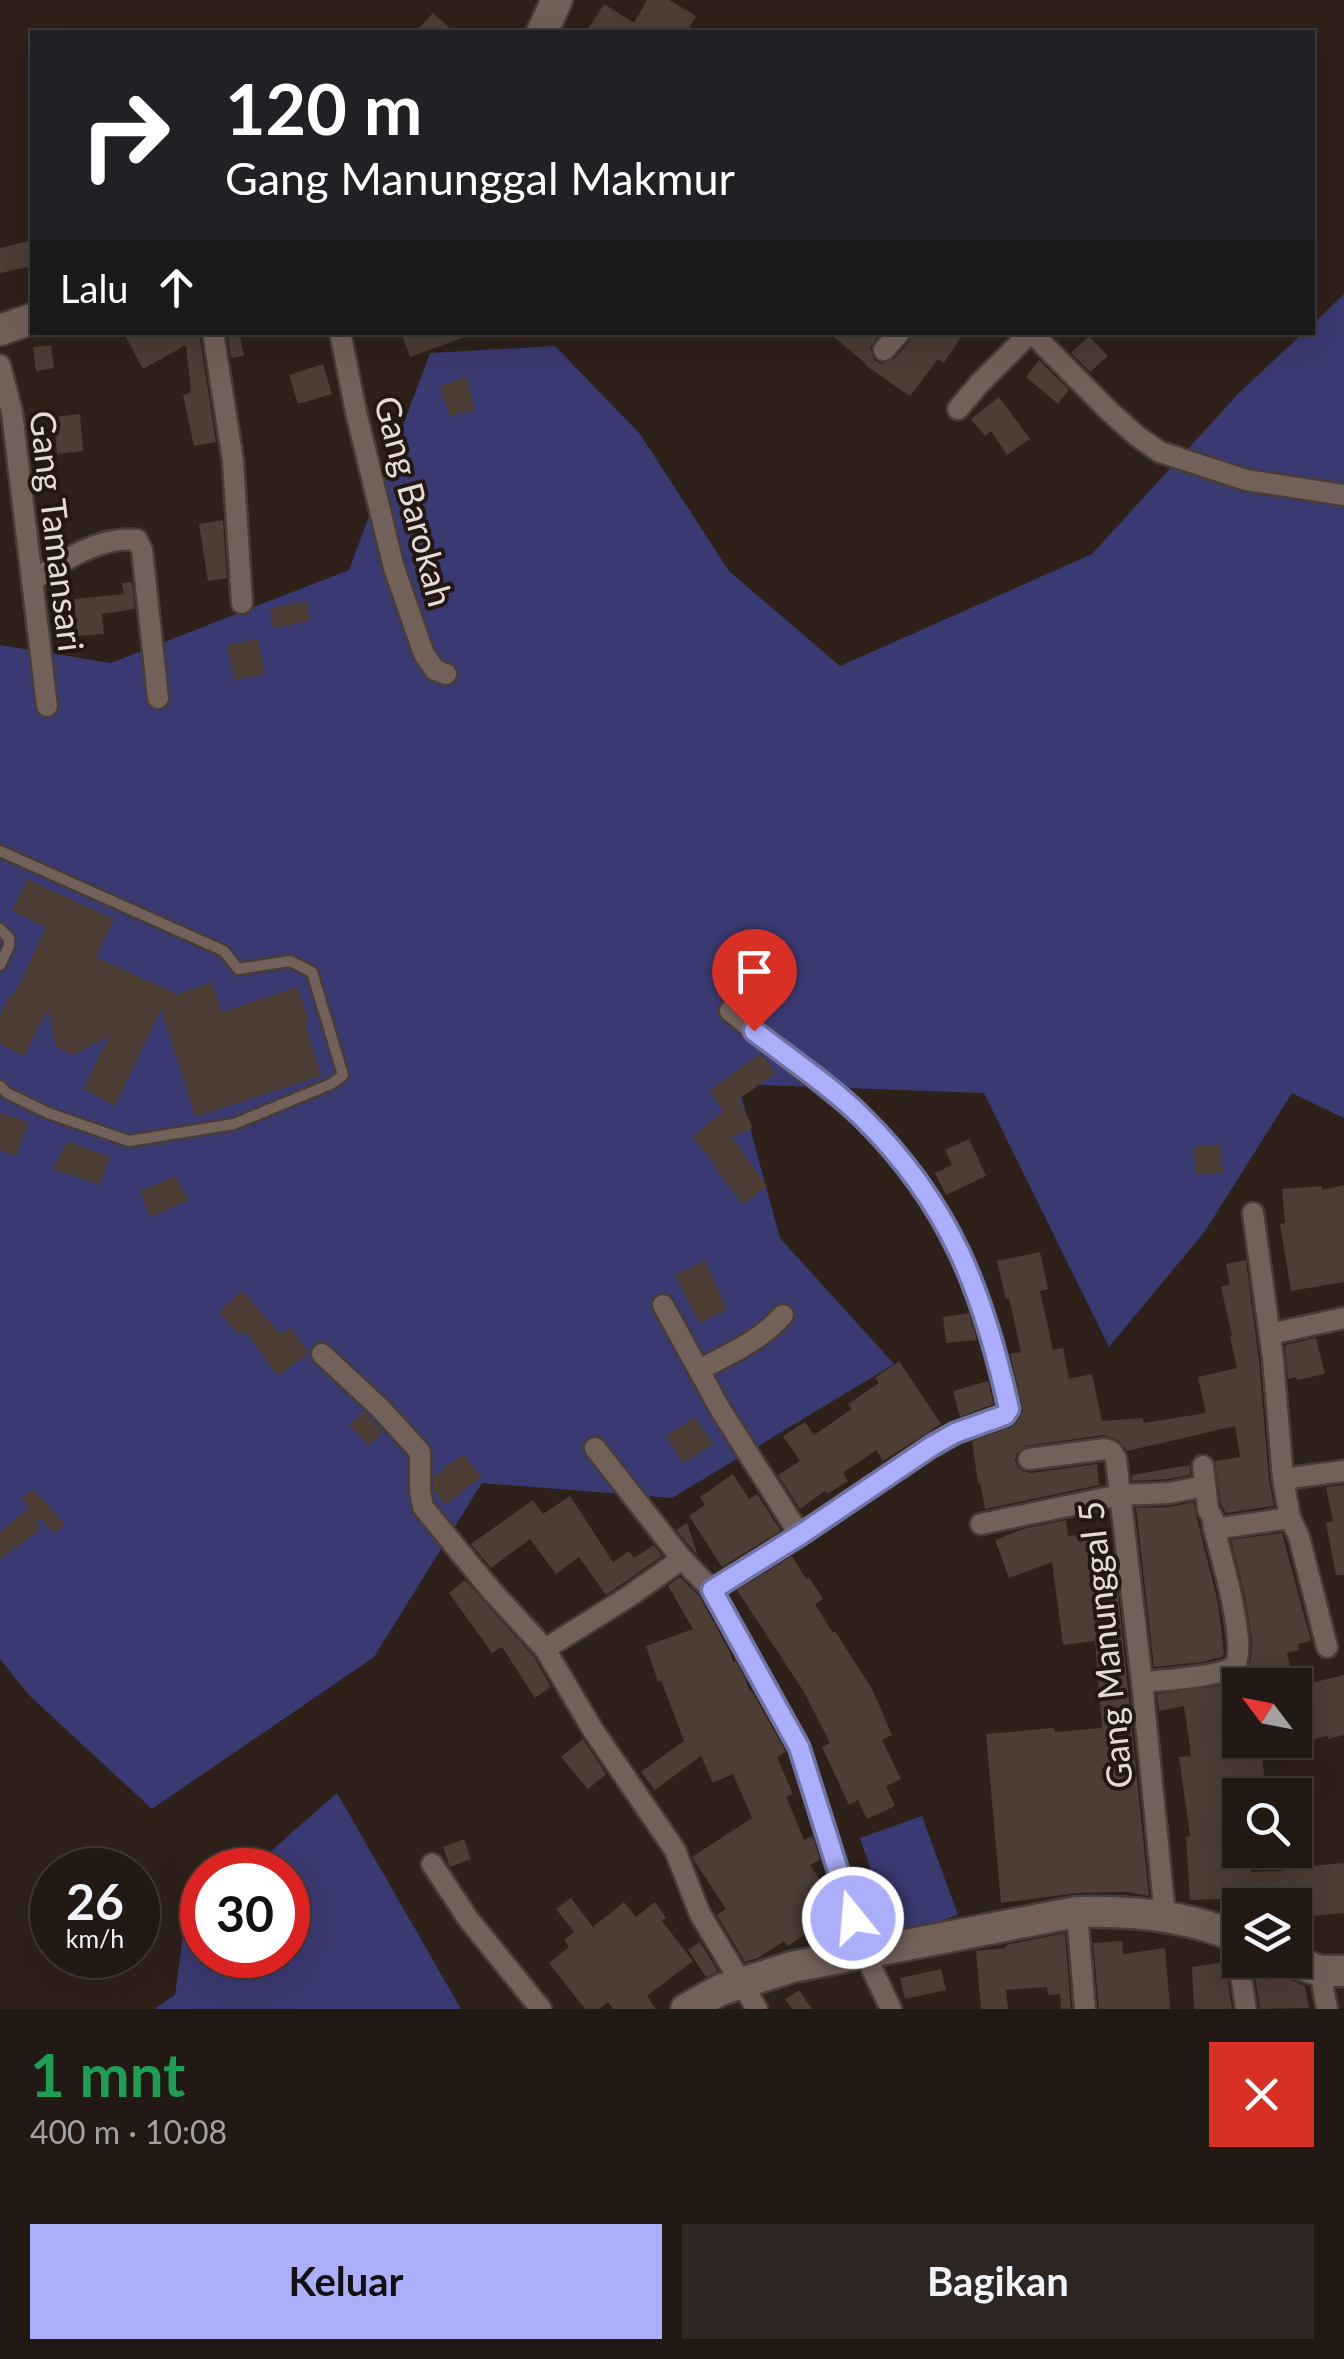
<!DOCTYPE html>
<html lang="id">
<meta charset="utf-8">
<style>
body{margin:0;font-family:Lato,sans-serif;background:#2e2622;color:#f1f3f6;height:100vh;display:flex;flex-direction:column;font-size:38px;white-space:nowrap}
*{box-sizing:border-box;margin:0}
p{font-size:32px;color:#a2a0a0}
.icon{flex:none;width:55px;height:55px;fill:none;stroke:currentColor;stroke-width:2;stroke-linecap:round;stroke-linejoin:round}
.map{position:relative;height:2009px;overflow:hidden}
.sheet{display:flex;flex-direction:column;background:#221914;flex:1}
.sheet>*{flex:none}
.top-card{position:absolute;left:30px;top:30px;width:1285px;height:305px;border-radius:0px;box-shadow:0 10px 40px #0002,0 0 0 2px #3f3834;background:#202124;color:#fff;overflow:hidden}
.needle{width:65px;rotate:302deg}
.buttons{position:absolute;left:1222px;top:1668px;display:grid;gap:20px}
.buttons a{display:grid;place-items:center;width:90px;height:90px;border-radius:0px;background:#221914;box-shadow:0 10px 40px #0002,0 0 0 2px #3f3834;font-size:50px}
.speed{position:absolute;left:30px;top:1848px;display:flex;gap:20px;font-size:50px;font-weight:700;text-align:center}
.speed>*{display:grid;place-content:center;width:130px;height:130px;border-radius:50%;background:#221914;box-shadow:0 10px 40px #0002,0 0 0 2px #3f3834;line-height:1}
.speed small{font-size:25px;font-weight:400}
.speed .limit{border:15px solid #d22;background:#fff;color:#111}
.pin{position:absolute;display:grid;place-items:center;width:85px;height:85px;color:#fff;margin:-102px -42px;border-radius:50% 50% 50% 0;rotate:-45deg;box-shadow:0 0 10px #0007}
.pin .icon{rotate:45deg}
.me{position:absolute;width:110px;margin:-55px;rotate:343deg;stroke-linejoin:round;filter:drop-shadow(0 0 8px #0008)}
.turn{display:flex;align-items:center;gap:35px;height:210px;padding:0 30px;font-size:45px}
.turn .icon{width:130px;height:130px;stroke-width:2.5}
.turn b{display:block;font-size:70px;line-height:85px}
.then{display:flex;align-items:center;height:95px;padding:0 30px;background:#0003;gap:20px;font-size:38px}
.round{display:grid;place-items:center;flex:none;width:105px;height:105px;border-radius:0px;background:#2e2622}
.overview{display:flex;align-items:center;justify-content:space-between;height:170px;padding:0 30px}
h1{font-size:60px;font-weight:700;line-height:75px;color:#1e9e55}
.cta{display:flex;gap:20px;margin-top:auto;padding:20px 30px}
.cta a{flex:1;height:115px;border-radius:0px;background:#abaffb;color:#111;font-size:40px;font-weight:700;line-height:115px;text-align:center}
.cta a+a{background:#2e2622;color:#f1f3f6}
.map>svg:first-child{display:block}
.green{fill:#3a3a72}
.building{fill:#4c3d35}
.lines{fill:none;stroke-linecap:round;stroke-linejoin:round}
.lane-casing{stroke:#473c37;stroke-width:15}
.street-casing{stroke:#473c37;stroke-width:25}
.secondary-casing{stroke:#473c37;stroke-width:35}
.lane{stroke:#726159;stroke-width:10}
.street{stroke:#726159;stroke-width:20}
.secondary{stroke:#726159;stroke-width:30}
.route-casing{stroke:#6f72a3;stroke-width:25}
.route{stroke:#abaffb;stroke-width:18}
.labels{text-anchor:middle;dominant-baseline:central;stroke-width:8;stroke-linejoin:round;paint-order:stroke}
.street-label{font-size:35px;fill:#e4dbd6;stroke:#241711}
</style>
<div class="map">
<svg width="1344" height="2009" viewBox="0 0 1344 2009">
<rect width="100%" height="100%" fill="#2e211a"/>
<!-- green -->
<g class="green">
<path d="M 1344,294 L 1344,1118 L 1292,1093 L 1205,1231 L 1109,1347 L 984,1093 L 738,1084 L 780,1238 L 894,1364 L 672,1498 L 482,1483 L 374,1657 L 152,1809 L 30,1696 L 0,1659 L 0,645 L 111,663 L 349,570 L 430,353 L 555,346 L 640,434 L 729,571 L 840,666 L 1092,554 L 1239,393 L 1303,333 L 1312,332 L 1313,324 Z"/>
<path d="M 337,1793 L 461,2009 L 154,2009 L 175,1995 L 184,1928 L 202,1912 L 202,1955 L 288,1955 L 288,1870 L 249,1870 Z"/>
<path d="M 922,1816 L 958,1915 L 893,1936 L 860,1838 Z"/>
</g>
<!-- building -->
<g class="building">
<path d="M 647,0 L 669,0 L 696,16 L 687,32 L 586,32 L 604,4 L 634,23 Z"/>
<path d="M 433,13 L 454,32 L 415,32 Z"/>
<path d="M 32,240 L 32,266 L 0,273 L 0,248 Z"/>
<path d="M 123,332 L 199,332 L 216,442 L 194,446 L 183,395 L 191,393 L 186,345 L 143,369 Z"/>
<path d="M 227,332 L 239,332 L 244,356 L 231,358 Z"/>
<path d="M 401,332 L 472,332 L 473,334 L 410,357 Z"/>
<path d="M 828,332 L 881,332 L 870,348 L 874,360 L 882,364 L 894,359 L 910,341 L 913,332 L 964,332 L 944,363 L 938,359 L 910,396 L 865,365 L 866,364 Z"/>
<path d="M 1089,336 L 1108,356 L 1090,372 L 1071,353 Z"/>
<path d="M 51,345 L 54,368 L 36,371 L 33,347 Z"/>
<path d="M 1039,360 L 1069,390 L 1058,404 L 1026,377 Z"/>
<path d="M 323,364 L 332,394 L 298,404 L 289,375 Z"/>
<path d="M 466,376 L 475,410 L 450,416 L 439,387 Z"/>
<path d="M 999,397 L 1030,439 L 1007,455 L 991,431 L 985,436 L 971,419 Z"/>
<path d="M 80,414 L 83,451 L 57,454 L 54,417 Z"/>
<path d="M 223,520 L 227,578 L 208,581 L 199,524 Z"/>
<path d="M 132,582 L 135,609 L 102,614 L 104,634 L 77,636 L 74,599 L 124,594 L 122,583 Z"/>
<path d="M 307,601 L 310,621 L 273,628 L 270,608 Z"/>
<path d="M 258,639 L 265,674 L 234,680 L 227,645 Z"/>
<path d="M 27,879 L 114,919 L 96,957 L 177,994 L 212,982 L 222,1012 L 297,987 L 309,1021 L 305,1023 L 321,1076 L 195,1117 L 161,1009 L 115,1106 L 83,1089 L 109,1036 L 73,1055 L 56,1047 L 48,1009 L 24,1056 L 0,1044 L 0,1014 L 10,994 L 14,995 L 46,927 L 12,911 Z"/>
<path d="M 761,1053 L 776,1073 L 739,1099 L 753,1128 L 732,1137 L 767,1186 L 743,1204 L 713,1166 L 715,1164 L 692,1137 L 723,1111 L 709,1091 Z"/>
<path d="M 0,1113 L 29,1122 L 16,1156 L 0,1150 Z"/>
<path d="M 969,1139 L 986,1176 L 946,1195 L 935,1173 L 952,1165 L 945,1150 Z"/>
<path d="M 67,1141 L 110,1157 L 99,1185 L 53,1169 Z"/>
<path d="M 1220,1144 L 1223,1173 L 1196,1175 L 1193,1147 Z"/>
<path d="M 175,1176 L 189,1200 L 150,1217 L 140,1191 Z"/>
<path d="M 1344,1185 L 1344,1282 L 1291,1291 L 1280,1224 L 1285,1223 L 1282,1189 L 1322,1186 L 1322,1190 Z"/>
<path d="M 1040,1252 L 1048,1289 L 1040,1291 L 1053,1350 L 1063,1348 L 1069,1379 L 1092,1374 L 1102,1421 L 1143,1418 L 1144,1423 L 1206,1413 L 1198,1377 L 1237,1368 L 1230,1337 L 1232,1336 L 1221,1287 L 1230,1284 L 1226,1264 L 1246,1260 L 1259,1360 L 1269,1480 L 1274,1506 L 1226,1513 L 1221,1505 L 1215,1461 L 1240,1457 L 1235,1426 L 1127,1451 L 1118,1440 L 1104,1435 L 1026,1446 L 1017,1453 L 1015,1460 L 1018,1467 L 1023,1471 L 1031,1473 L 1097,1464 L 1099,1485 L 985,1509 L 980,1483 L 978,1483 L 972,1441 L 1011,1427 L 1016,1423 L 1023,1411 L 1010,1354 L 1021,1352 L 1009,1298 L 1006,1299 L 997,1261 Z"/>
<path d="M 705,1260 L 727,1310 L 699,1323 L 675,1275 Z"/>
<path d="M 242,1291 L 281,1334 L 290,1327 L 309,1353 L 278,1376 L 245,1331 L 240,1336 L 219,1312 Z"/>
<path d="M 969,1313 L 977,1340 L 946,1343 L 943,1317 Z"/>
<path d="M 1316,1338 L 1325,1374 L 1297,1380 L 1296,1377 L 1288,1379 L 1285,1345 Z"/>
<path d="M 899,1361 L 941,1424 L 883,1461 L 876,1450 L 843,1473 L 848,1481 L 827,1494 L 825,1491 L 800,1509 L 778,1475 L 800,1461 L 783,1436 L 805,1422 L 814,1435 L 852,1409 L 848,1404 L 879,1383 L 875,1378 Z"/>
<path d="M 988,1381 L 994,1404 L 960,1417 L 953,1391 Z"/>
<path d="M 363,1411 L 383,1432 L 369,1445 L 349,1425 Z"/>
<path d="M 695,1417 L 713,1444 L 683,1464 L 666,1436 Z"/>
<path d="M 463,1454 L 481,1477 L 445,1505 L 434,1491 L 434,1476 Z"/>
<path d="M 1190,1465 L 1190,1475 L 1167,1479 L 1132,1481 L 1132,1475 Z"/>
<path d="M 733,1474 L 749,1499 L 757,1494 L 781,1531 L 722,1567 L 689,1516 L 705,1505 L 700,1497 Z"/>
<path d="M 1344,1485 L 1344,1575 L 1336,1575 L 1326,1523 L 1333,1521 L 1326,1487 Z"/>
<path d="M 33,1489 L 65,1524 L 54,1533 L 40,1518 L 36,1522 L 41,1529 L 0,1559 L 0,1532 L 29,1507 L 21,1499 Z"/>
<path d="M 570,1496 L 613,1562 L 629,1551 L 634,1558 L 654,1545 L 662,1556 L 606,1595 L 579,1557 L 556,1574 L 530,1539 L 491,1568 L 471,1544 L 533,1500 L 543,1514 Z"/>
<path d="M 1193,1502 L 1218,1603 L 1224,1654 L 1222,1657 L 1202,1662 L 1154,1667 L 1136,1508 L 1170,1507 Z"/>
<path d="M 1066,1520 L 1068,1536 L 1104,1532 L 1111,1584 L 1117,1583 L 1149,1896 L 1126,1892 L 1077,1893 L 1001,1903 L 986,1734 L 1054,1728 L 1055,1732 L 1102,1728 L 1095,1641 L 1063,1645 L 1052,1562 L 1009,1578 L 995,1540 L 1023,1529 Z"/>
<path d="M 687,1523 L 698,1556 L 676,1530 Z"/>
<path d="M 1282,1533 L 1311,1641 L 1298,1644 L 1299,1650 L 1287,1653 L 1294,1685 L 1240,1685 L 1240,1740 L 1260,1740 L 1266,1791 L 1240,1794 L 1240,1850 L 1250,1850 L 1251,1872 L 1283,1871 L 1282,1850 L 1295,1850 L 1295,1795 L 1276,1795 L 1275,1779 L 1311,1776 L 1314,1808 L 1308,1808 L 1312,1866 L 1344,1863 L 1344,1913 L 1312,1916 L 1313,1933 L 1295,1934 L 1295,1905 L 1240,1905 L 1240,1914 L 1230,1914 L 1224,1912 L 1223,1899 L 1190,1900 L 1186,1837 L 1190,1836 L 1179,1757 L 1191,1756 L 1184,1706 L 1159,1711 L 1157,1694 L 1220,1686 L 1234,1682 L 1246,1672 L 1251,1658 L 1252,1640 L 1245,1597 L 1231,1540 Z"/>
<path d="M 792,1556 L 806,1579 L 809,1577 L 823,1599 L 815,1604 L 833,1633 L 835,1631 L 872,1689 L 892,1735 L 882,1740 L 901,1779 L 886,1786 L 895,1806 L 867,1819 L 858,1800 L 849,1805 L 822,1747 L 830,1743 L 804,1692 L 737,1590 Z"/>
<path d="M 680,1577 L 700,1597 L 729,1650 L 733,1662 L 736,1661 L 746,1680 L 750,1692 L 752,1691 L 786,1752 L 777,1757 L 793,1794 L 786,1797 L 804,1840 L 813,1836 L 820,1860 L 810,1865 L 833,1900 L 839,1917 L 817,1931 L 815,1928 L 788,1946 L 784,1941 L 758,1958 L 745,1962 L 717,1915 L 726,1909 L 692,1857 L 752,1818 L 733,1774 L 713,1783 L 701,1756 L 655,1790 L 641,1772 L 684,1741 L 661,1680 L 658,1682 L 646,1646 L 693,1629 L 668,1586 Z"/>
<path d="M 465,1580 L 534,1657 L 551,1687 L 535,1698 L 502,1647 L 492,1653 L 449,1593 Z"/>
<path d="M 1344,1675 L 1344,1735 L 1328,1739 L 1328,1736 L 1295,1743 L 1295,1687 Z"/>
<path d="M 583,1739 L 606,1774 L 588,1789 L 561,1757 Z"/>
<path d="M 464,1839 L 471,1859 L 450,1867 L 443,1847 Z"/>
<path d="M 571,1898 L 593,1927 L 624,1902 L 636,1917 L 655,1902 L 666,1918 L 662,1921 L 693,1961 L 647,1996 L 656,2009 L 613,2009 L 608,2002 L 599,2009 L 585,2009 L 549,1963 L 569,1947 L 564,1940 L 574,1932 L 556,1909 Z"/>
<path d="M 1065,1933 L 1071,2009 L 1061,2009 L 1060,1994 L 1048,1995 L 1047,1987 L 1006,1990 L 1008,2009 L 981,2009 L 976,1951 L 1006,1948 L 1006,1945 Z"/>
<path d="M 1122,1941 L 1123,1954 L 1165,1948 L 1170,2009 L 1099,2009 L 1093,1943 Z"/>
<path d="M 700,1942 L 718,1971 L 706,1977 L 688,1950 Z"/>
<path d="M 1271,1960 L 1275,1973 L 1305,1986 L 1309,2008 L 1260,2009 L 1253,1963 Z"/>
<path d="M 1225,1962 L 1232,2009 L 1194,2009 L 1192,1967 Z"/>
<path d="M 941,1969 L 946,1990 L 905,1999 L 900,1978 Z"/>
<path d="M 799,1990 L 812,2009 L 792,2009 L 785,1999 Z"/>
</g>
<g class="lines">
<defs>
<g id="lane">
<path d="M 0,851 L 224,951 L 238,969 L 290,961 L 312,972 L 343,1075 L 331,1084 L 234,1124 L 129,1141 L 48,1113 L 7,1093 L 0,1086"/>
<path d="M 0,929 L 9,938 L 9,946 L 0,965"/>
</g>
<g id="street">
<path d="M 213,332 L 233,461 L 242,603"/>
<path d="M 340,332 L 356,412 L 394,568 L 424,654 L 435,670 L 446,674"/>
<path d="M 884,350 L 900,332"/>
<path d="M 0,365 L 12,412 L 47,706"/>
<path d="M 958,409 L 979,384 L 1031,332 L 1109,411 L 1137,436 L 1160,452 L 1246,480 L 1344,495"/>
<path d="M 33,580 C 63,561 101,535 137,540 L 142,550 L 158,698"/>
<path d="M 730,1011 C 760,1035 791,1059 821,1083 C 834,1094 850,1105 862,1117 C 948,1201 984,1293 1009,1409 L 1005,1415 L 955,1433 L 932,1445 L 800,1535 L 712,1590 L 799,1747 L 864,1952 L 891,2009"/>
<path d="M 663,1305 L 720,1409 L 800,1535"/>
<path d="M 1270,1334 L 1344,1318"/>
<path d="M 322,1354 L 380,1408 L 420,1452 L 420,1491 L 423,1507 L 491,1590 L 545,1649 L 593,1730 L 675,1850 L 700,1914 L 757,2009"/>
<path d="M 699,1370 C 729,1354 760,1341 783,1315"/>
<path d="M 595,1448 L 682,1559 L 712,1590"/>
<path d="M 1029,1459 L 1105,1449 L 1112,1452 L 1116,1459 L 1142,1682 L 1165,1916"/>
<path d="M 1203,1466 L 1208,1509 L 1213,1519 L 1214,1529"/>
<path d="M 1283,1479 L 1344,1471"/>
<path d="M 1290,1518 L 1299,1537 L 1327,1647"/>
<path d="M 981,1524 L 1120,1495 L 1169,1493 L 1205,1486"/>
<path d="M 545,1649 L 628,1597 L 682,1559"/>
<path d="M 1142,1682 C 1161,1680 1222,1677 1234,1666 C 1249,1651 1220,1551 1214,1529 L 1290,1518 L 1283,1479 L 1273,1359 L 1253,1213"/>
<path d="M 432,1864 L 469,1920 L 541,2009"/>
<path d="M 1077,1912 L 1085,2009"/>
<path d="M 1235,1936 L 1246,2009"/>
<path d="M 1320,1971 L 1327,2009"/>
</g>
<g id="secondary">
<path d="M 542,32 L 557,0"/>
<path d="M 0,330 L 32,319"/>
<path d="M 1289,1960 L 1320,1971 L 1344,1971"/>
<path d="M 686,2009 L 720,1990 L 792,1967 L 1077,1912 C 1132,1910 1189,1916 1240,1938"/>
</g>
</defs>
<!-- lane casing -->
<use href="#lane" class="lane-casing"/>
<!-- street casing -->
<use href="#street" class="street-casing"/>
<!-- secondary casing -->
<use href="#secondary" class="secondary-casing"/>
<!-- lane -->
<use href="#lane" class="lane"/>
<!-- street -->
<use href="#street" class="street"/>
<!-- secondary -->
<use href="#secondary" class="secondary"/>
</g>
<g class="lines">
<defs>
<path id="route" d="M 754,1031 C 789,1058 832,1087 863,1118 C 950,1204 983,1291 1009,1409 L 1005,1415 L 955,1433 L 932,1446 L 800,1535 L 712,1590 L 799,1747 L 853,1918"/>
</defs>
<!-- route casing -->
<use href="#route" class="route-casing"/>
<!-- route -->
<use href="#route" class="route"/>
</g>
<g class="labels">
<!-- street labels -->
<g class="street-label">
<text transform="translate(415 501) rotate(75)">Gang Barokah</text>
<text transform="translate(58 531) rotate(83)">Gang Tamansari</text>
<text transform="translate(1104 1645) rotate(-96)">Gang Manunggal 5</text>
</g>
</g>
</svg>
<div class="buttons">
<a><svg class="needle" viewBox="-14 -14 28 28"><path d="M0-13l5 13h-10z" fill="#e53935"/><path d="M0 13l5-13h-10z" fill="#a2a0a0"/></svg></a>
<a><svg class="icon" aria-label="search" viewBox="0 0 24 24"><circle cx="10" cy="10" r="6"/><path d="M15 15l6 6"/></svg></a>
<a><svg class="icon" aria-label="layers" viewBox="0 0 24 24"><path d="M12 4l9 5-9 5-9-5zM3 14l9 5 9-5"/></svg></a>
</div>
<div class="speed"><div>26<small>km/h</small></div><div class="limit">30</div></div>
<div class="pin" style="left:754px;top:1031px;background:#d93025"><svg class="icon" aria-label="arrive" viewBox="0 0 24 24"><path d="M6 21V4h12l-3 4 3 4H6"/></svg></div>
<svg class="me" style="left:853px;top:1918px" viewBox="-20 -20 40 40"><circle r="17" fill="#abaffb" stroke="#fff" stroke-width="3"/><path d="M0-11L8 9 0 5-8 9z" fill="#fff"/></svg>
<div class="top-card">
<div class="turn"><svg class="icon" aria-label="right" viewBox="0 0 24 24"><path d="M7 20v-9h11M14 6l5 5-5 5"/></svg><div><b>120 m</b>Gang Manunggal Makmur</div></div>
<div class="then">Lalu<svg class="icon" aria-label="ahead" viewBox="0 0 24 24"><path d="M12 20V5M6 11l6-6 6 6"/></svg></div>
</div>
</div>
<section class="sheet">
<div class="overview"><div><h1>1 mnt</h1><p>400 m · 10:08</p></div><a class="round" style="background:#d93025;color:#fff"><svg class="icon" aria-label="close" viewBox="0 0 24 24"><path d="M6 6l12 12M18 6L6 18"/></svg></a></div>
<div class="cta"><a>Keluar</a><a>Bagikan</a></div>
</section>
